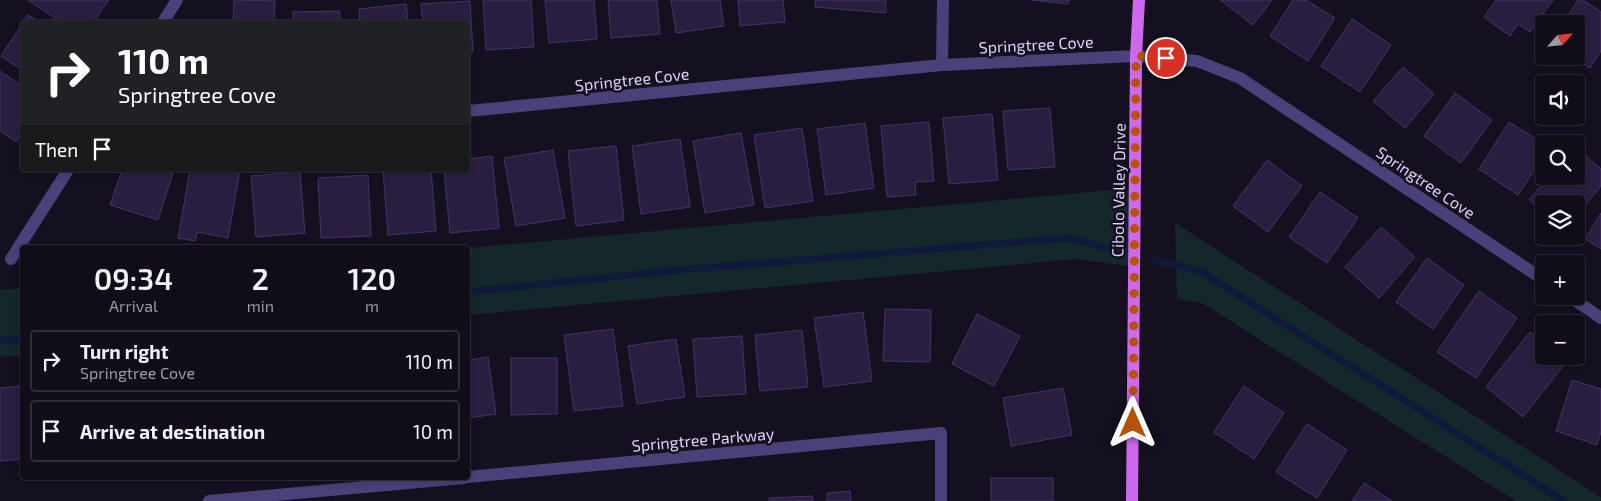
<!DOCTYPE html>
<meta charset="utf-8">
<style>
body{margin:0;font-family:"Exo 2",sans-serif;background:#1e1a25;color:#f1f3f6;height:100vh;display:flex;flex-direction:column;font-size:19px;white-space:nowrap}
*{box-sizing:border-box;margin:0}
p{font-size:16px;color:#9c9ba2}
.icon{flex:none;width:28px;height:28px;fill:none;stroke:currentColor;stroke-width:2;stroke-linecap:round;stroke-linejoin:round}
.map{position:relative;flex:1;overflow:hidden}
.panel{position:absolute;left:20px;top:245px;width:450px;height:235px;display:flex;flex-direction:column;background:#100c18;border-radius:5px;box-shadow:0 2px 8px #0003,0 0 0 1px #302c37}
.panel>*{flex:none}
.top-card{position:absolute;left:20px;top:20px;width:450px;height:152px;border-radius:5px;box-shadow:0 2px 8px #0003,0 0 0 1px #302c37;background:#202124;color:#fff;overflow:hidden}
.needle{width:32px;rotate:63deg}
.tools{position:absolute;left:1535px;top:15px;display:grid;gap:10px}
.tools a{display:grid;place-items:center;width:50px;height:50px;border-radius:5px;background:#100c18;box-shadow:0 2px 8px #0003,0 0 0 1px #302c37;font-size:25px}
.pin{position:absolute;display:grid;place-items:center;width:42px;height:42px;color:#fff;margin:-21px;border:2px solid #fff;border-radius:50%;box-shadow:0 1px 5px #0007}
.me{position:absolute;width:55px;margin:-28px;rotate:0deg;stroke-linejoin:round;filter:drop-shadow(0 0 4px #0008)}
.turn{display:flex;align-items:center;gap:18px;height:105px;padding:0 15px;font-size:22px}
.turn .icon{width:65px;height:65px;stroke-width:2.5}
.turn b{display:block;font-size:35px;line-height:42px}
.then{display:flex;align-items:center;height:48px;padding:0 15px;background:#0003;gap:10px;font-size:19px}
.eta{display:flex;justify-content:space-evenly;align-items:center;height:85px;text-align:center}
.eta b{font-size:30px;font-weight:600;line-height:35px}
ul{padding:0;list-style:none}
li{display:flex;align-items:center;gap:15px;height:62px;margin:0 10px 8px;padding:0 5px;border:2px solid #302c37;border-radius:5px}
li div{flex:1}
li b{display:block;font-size:19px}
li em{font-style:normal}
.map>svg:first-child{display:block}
.green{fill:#14272a}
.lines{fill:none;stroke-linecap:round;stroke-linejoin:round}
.stream{stroke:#0f193a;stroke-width:7}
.building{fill:#291e3f;stroke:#453369}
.minor{stroke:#4a407a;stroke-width:12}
.major{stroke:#ce68ed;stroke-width:12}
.route{stroke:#b45309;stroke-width:9;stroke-dasharray:0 16.2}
.labels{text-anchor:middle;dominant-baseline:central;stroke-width:5;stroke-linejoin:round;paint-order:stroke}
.street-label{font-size:16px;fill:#ded4fa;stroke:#151020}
</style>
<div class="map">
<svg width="1601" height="501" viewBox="0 0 1601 501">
<rect width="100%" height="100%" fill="#151020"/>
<!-- green -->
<g class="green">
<path d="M 1135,188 L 1134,267 L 1077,259 L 468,315 L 468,248 Z"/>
<path d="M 1175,223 L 1601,497 L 1601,501 L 1516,501 L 1202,303 L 1177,299 Z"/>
<path d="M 22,288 L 22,355 L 0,357 L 0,290 Z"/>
</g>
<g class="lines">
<!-- stream -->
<g class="stream">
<path d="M 1154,260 L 1202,272 L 1564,501"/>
<path d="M 468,292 L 679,270 L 1068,238 L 1114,250"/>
<path d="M 0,341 L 22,338"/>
</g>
</g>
<!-- building -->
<g class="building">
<path d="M 28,0 L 109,0 L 93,22 L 61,22 Z"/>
<path d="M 234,0 L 275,1 L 274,22 L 233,22 Z"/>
<path d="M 483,0 L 531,0 L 534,47 L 486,50 Z"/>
<path d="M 545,0 L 594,0 L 597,39 L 549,43 Z"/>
<path d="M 608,0 L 657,0 L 660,34 L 611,38 Z"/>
<path d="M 671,0 L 720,0 L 724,26 L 676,33 Z"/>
<path d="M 738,0 L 783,0 L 785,22 L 740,26 Z"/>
<path d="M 816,0 L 886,0 L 886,13 L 815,7 Z"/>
<path d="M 1032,0 L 1069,0 L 1068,4 Z"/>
<path d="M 1220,0 L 1272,0 L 1253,25 Z"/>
<path d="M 1293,0 L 1306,0 L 1335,18 L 1308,61 L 1270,36 Z"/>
<path d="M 1496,0 L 1553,0 L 1530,32 L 1518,24 L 1510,36 L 1484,17 Z"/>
<path d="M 1578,0 L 1583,0 L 1601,12 L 1601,51 L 1590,68 L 1571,56 L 1576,56 L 1576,24 L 1563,24 Z"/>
<path d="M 470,1 L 473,52 L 468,52 L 468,22 L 423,22 L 421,4 Z"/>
<path d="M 406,4 L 408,22 L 360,22 L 359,9 Z"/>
<path d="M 340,11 L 340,22 L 293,22 L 293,12 Z"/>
<path d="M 28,15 L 39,22 L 23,22 Z"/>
<path d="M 1352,19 L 1391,45 L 1360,92 L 1321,66 Z"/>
<path d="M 22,24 L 22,70 L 1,56 Z"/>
<path d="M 1403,67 L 1434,94 L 1405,128 L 1373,101 Z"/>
<path d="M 0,71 L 22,86 L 22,132 L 16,142 L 0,131 Z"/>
<path d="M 1455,93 L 1492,120 L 1461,163 L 1424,136 Z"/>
<path d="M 1050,108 L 1055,167 L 1008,170 L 1003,111 Z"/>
<path d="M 992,114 L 998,180 L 949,184 L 943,118 Z"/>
<path d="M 929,122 L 934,181 L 915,182 L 916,195 L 887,197 L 881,126 Z"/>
<path d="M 1509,122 L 1544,144 L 1544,155 L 1518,195 L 1479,169 Z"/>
<path d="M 865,123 L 874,188 L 826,195 L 817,129 Z"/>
<path d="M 802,128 L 813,201 L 765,208 L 754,135 Z"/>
<path d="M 741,133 L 754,205 L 705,213 L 693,141 Z"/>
<path d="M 680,139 L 690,207 L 641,214 L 632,146 Z"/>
<path d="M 616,146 L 624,220 L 576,226 L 568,151 Z"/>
<path d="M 553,150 L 565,218 L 516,226 L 504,158 Z"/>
<path d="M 1585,155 L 1601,169 L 1601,186 L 1576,216 L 1576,204 L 1544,204 L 1544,212 L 1529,200 L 1548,176 L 1576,176 L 1576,166 Z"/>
<path d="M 492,156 L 499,228 L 450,233 L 444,170 L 468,170 L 468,159 Z"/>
<path d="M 1267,160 L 1302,186 L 1268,232 L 1233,206 Z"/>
<path d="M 122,170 L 174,170 L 158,220 L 110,205 Z"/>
<path d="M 190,170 L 240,170 L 228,238 L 197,232 L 195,241 L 178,238 Z"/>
<path d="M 383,170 L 431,170 L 436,231 L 388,235 Z"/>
<path d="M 300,172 L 305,233 L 256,237 L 251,176 Z"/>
<path d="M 368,175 L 371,236 L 321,238 L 318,178 Z"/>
<path d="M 1320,192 L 1358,218 L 1327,263 L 1289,237 Z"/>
<path d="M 1601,213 L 1601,249 L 1585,239 Z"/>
<path d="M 1381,227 L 1415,257 L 1379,298 L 1345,267 Z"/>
<path d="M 1427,258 L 1464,285 L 1433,329 L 1396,302 Z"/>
<path d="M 1479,291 L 1517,318 L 1476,378 L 1437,352 Z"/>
<path d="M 885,309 L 931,310 L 930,362 L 883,361 Z"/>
<path d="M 863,312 L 872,381 L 824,387 L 814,318 Z"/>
<path d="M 977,314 L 1020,336 L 994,386 L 952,364 Z"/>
<path d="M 613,329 L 623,406 L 574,411 L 564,335 Z"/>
<path d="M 802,330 L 808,387 L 760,391 L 755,335 Z"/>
<path d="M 1530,332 L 1544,343 L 1544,356 L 1561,356 L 1567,361 L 1523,417 L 1486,387 Z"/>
<path d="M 742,336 L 746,394 L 697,397 L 693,339 Z"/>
<path d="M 676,339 L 685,397 L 637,404 L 628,346 Z"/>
<path d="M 488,357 L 496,414 L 468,418 L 468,360 Z"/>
<path d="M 511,358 L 557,358 L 557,414 L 511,415 Z"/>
<path d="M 1572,380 L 1601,389 L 1601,432 L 1597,445 L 1556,431 Z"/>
<path d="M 22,386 L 22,459 L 0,461 L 0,388 Z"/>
<path d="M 1244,386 L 1284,413 L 1254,459 L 1214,432 Z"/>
<path d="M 1063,388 L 1072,435 L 1011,446 L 1003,398 Z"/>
<path d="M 1307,424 L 1347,450 L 1317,498 L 1276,472 Z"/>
<rect x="991" y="478" width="62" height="23"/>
<path d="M 1364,483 L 1392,501 L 1352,501 Z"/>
<path d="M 850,491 L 851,501 L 827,501 L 827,493 Z"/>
<path d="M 812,496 L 813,501 L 769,501 L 769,498 Z"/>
</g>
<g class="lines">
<!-- minor -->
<g class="minor">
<path d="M 163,22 L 177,0"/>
<path d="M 942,65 L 943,0"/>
<path d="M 468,111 L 942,65 L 1136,56 L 1197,61 L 1240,78 L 1544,280"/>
<path d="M 11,259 L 68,170"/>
<path d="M 1569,296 L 1601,318"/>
<path d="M 468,477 L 941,433 L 941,501"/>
<path d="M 209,501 L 464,478"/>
</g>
<!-- major -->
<path class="major" d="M 1132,501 L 1136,56 L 1139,0"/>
</g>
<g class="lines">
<!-- route -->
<path class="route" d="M 1133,423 L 1136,56 L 1166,58"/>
</g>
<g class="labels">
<!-- street labels -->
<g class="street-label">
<text transform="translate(1036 44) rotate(-3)">Springtree Cove</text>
<text transform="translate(632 79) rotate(-6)">Springtree Cove</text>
<text transform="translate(1426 182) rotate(34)">Springtree Cove</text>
<text transform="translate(1118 190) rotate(-89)">Cibolo Valley Drive</text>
<text transform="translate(703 439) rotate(-5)">Springtree Parkway</text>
</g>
</g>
</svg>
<div class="tools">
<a><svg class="needle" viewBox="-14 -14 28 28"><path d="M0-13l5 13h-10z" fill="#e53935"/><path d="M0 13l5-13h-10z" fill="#9c9ba2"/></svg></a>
<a><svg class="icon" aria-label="sound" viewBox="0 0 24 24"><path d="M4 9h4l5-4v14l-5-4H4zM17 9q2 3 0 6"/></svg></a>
<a><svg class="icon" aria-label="search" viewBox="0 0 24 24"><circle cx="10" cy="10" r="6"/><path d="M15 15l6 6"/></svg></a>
<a><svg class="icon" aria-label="layers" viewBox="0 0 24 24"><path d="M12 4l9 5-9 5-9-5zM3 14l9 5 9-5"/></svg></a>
<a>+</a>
<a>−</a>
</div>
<div class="pin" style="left:1166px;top:58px;background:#d93025"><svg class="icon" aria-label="arrive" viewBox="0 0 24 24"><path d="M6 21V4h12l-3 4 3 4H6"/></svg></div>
<svg class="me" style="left:1133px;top:423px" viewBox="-20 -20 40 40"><path d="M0-17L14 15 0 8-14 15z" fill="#b45309" stroke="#fff" stroke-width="4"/></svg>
<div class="top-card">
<div class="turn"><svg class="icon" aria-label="right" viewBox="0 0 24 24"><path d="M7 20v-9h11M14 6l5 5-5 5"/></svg><div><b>110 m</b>Springtree Cove</div></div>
<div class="then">Then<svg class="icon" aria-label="arrive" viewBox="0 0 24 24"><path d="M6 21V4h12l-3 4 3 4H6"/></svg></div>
</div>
<section class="panel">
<div class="eta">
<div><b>09:34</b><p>Arrival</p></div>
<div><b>2</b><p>min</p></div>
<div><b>120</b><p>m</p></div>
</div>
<ul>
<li><svg class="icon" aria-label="right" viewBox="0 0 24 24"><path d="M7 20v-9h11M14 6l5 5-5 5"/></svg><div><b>Turn right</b><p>Springtree Cove</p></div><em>110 m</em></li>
<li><svg class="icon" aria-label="arrive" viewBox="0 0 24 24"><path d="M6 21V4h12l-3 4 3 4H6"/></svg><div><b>Arrive at destination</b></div><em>10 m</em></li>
</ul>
</section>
</div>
